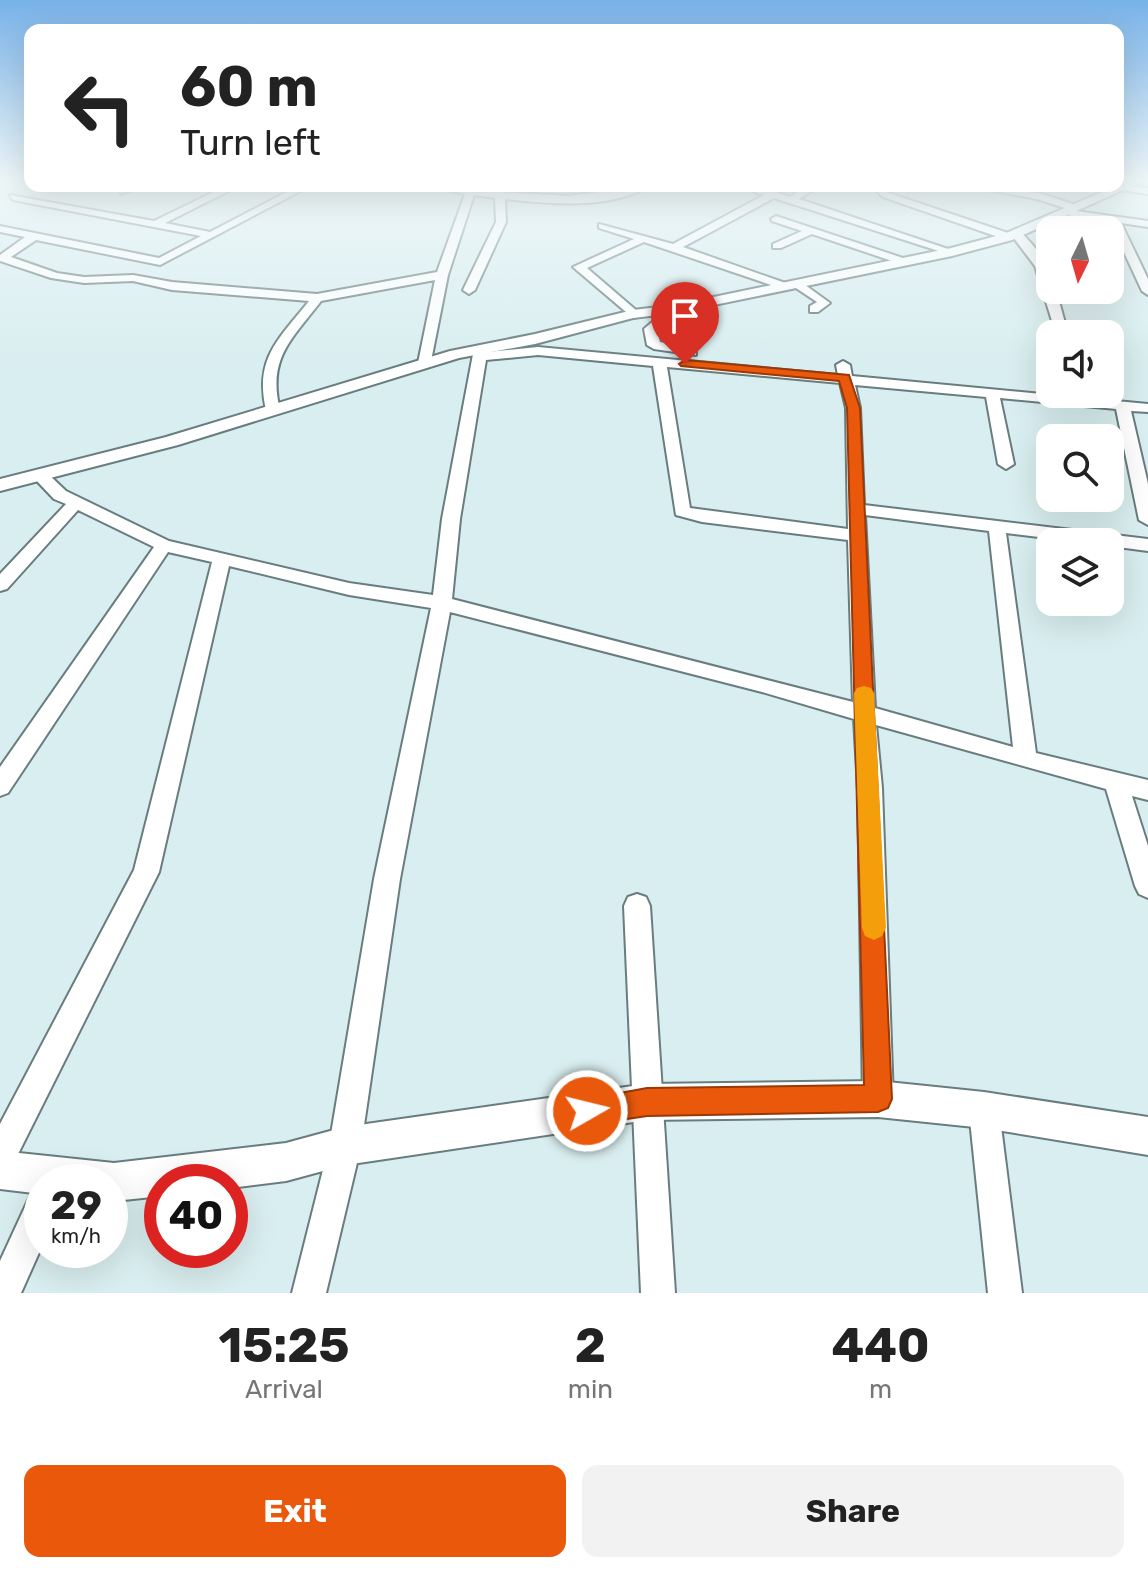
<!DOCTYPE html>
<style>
body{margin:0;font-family:Rubik,sans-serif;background:#f2f2f2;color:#222;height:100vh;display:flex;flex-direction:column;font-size:30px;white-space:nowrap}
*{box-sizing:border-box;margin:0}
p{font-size:26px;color:#767676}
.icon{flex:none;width:44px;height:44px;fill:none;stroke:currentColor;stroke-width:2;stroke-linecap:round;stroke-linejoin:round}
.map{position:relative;height:1293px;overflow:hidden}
.panel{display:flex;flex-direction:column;background:#fff;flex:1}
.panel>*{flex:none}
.top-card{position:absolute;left:24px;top:24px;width:1100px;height:168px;border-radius:16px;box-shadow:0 8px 32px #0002;background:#fff;color:#222;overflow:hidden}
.needle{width:52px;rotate:185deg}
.fabs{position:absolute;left:1036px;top:216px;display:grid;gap:16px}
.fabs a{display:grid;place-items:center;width:88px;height:88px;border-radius:16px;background:#fff;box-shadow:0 8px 32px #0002;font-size:40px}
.speed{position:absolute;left:24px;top:1164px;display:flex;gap:16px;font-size:40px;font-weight:700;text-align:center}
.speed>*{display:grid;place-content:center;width:104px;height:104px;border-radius:50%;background:#fff;box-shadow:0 8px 32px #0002;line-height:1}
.speed small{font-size:20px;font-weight:400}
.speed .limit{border:12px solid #d22;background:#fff;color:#111}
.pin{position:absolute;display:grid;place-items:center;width:68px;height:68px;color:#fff;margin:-82px -34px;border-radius:50% 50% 50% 0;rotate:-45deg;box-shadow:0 0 8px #0007}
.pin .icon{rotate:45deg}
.me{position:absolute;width:88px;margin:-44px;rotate:82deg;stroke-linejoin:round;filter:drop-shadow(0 0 6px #0008)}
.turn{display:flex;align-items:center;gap:28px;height:168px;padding:0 24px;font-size:36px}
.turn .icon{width:104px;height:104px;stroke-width:2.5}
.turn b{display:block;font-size:56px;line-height:68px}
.eta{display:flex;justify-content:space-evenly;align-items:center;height:136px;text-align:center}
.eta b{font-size:48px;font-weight:700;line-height:56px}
.action{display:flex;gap:16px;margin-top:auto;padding:16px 24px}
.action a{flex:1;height:92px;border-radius:16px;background:#ea580c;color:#fff;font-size:32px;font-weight:700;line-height:92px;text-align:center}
.action a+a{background:#f2f2f2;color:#222}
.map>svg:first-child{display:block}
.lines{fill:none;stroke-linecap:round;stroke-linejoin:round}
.minor-casing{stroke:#697c7e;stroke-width:4}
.tertiary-casing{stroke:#697c7e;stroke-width:4}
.minor{fill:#fff;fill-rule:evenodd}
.tertiary{fill:#fff;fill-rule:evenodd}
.route{fill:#ea580c;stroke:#983908;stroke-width:2}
.slow{fill:#f59e0b}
</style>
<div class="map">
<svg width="1148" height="1293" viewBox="0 0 1148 1293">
<rect width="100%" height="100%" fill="#d9eef0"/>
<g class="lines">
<defs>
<g id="minor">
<path d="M 1118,185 L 1148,188 L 1148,194 L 1096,186 Z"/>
<path d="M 130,186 L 143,186 L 121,194 L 121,190 Z"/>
<path d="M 226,186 L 239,186 L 165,223 L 210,232 L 298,186 L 310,186 L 160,265 L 36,240 L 11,257 L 57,273 L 84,277 L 133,275 L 172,282 L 317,294 L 437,272 L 465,194 L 427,186 L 468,188 L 482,186 L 478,190 L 489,191 L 488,186 L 494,186 L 500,192 L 568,196 L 649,186 C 610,210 548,204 505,199 L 506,222 L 475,290 L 469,294 L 463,290 L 496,222 L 495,198 L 474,195 L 448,275 L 430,366 L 418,363 L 435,280 L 321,301 C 292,339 267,358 280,410 L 273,414 L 266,410 C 254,358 279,339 309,301 L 172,290 L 133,281 L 84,283 L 51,278 L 0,261 L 0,255 L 25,237 L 0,232 L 0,226 L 159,258 L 201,236 L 13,200 L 10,195 L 154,221 Z"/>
<path d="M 753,186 L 763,186 L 762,188 L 790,197 L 807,186 L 819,186 L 799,199 L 957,252 L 948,254 L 774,198 L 683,247 L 791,285 L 791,289 L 783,289 L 644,242 L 587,268 L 637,311 L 637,317 L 633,318 L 573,267 L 634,239 L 599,228 L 599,224 L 673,244 L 764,195 L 754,192 Z"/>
<path d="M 882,186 L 893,186 L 888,191 L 889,193 L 1011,234 L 1011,231 L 1019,231 C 1037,247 1050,265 1050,290 L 1056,290 L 1068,334 L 1056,334 L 1035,266 L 1013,237 L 1004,239 L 883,197 L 877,191 Z"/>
<path d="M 967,186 L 1039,193 L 1079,206 L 1076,211 L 1148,221 L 1148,227 L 1121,223 L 1148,279 L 1148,295 L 1142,291 L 1110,222 L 1060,214 L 1060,210 L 1071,210 L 1037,199 Z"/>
<path d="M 776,216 L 906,259 L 908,261 L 898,263 L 812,234 L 781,248 L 773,248 L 773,244 L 802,231 L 772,221 L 771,219 Z"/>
<path d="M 793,282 L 801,282 L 830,303 L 818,312 L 810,312 L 810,306 L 817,302 L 793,286 Z"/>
<path d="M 671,306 L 681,309 L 657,330 L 660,342 L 696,349 L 696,355 L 654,349 L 647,345 L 644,329 Z"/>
<path d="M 481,345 L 486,346 L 487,352 L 538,347 L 838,375 L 836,365 L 843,361 L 850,365 L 852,376 L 1148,404 L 1148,412 L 1131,411 L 1148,484 L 1148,525 L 1139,520 L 1116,409 L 1000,398 L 1014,464 L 1006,469 L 998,464 L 986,397 L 855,385 L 860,408 L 864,505 L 1148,539 L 1148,551 L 1110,546 L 1110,542 L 1080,542 L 1006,533 L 1036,753 L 1148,780 L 1148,800 L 1132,796 L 1148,846 L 1148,898 L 1139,894 L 1135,886 L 1106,789 L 876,725 L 882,788 L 893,1099 L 889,1110 L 878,1114 L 867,1110 L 863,1099 L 858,788 L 854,719 L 762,692 L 450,612 L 400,879 L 361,1146 L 326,1293 L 292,1293 L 329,1146 L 374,879 L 431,608 L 349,595 L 229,566 L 159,872 L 11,1168 L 0,1173 L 0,1124 L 134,870 L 212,562 L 168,552 L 8,793 L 0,796 L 0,767 L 154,547 L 78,510 L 7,589 L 0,591 L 0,574 L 66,504 L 54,499 L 35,479 L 33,476 L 41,471 L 47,473 L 66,491 L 169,541 L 349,583 L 433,595 L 442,519 L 474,349 ZM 538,355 L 653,366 L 676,515 L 702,522 L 848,540 L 853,702 L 452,599 L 460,519 L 486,360 ZM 667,367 L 840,383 L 846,408 L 848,529 L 690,508 ZM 865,515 L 989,531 L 1013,747 L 875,708 Z"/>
<path d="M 637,894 L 646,897 L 650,906 L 675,1293 L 641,1293 L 624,906 L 628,897 Z"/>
<path d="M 984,1095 L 995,1099 L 999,1110 L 1022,1293 L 988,1293 L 969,1110 L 973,1099 Z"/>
<path d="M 42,1192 L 42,1246 L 21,1293 L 0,1293 L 0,1261 L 30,1196 Z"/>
</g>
<g id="tertiary">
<path d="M 1130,180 L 1145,180 L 1012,240 L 952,256 L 675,313 L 633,318 L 535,344 L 459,358 L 178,445 L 0,491 L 0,479 L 166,437 L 450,351 L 535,334 L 633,310 L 675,305 L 951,248 L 1004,234 Z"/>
<path d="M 878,1081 L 984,1092 L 1148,1117 L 1148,1155 L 984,1128 L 878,1117 L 647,1120 L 345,1165 L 286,1181 L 230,1188 L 230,1182 L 162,1182 L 162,1196 L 114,1201 L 110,1201 L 110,1182 L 42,1182 L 42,1194 L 0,1189 L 0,1151 L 114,1163 L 286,1143 L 345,1127 L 647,1084 Z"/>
</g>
</defs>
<!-- minor casing -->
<use href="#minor" class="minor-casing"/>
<!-- tertiary casing -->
<use href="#tertiary" class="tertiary-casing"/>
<!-- minor -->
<use href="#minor" class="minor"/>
<!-- tertiary -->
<use href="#tertiary" class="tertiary"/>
</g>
<!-- sky -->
<linearGradient id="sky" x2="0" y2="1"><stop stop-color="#78b2e8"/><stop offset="0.5" stop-color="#eef7f8"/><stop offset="1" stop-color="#eef7f8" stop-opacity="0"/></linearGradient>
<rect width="1148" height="361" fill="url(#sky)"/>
<!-- route -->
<path class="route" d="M 685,360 L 849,375 L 860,408 C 869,638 883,868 892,1099 L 888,1108 L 878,1112 L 647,1116 L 587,1125 L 577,1121 L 573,1111 L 577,1101 L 647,1088 L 864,1085 C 860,859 851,634 847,408 L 839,381 L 681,366 L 679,364 Z"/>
<!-- slow -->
<path class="slow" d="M 864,686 L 871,688 L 874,693 L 886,928 L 882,936 L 874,940 L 865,936 L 862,928 L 854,693 L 857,688 Z"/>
</svg>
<div class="fabs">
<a><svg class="needle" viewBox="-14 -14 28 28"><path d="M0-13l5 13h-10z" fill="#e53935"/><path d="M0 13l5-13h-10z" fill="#767676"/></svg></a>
<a><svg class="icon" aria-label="sound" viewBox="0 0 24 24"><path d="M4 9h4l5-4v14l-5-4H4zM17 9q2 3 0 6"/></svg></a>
<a><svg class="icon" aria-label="search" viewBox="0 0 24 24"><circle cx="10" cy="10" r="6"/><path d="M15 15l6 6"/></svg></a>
<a><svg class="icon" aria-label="layers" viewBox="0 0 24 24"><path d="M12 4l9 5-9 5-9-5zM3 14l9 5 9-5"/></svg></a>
</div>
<div class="speed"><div>29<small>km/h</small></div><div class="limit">40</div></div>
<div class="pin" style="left:685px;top:364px;background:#d93025"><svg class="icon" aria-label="arrive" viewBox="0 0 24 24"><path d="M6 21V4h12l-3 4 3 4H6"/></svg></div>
<svg class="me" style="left:587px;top:1111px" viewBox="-20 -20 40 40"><circle r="17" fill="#ea580c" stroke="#fff" stroke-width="3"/><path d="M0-11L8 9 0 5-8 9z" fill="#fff"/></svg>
<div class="top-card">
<div class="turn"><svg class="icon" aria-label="left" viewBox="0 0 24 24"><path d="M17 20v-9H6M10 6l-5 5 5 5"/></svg><div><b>60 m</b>Turn left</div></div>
</div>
</div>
<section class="panel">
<div class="eta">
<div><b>15:25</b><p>Arrival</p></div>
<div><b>2</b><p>min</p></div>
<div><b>440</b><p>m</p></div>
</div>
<div class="action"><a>Exit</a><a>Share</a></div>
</section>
